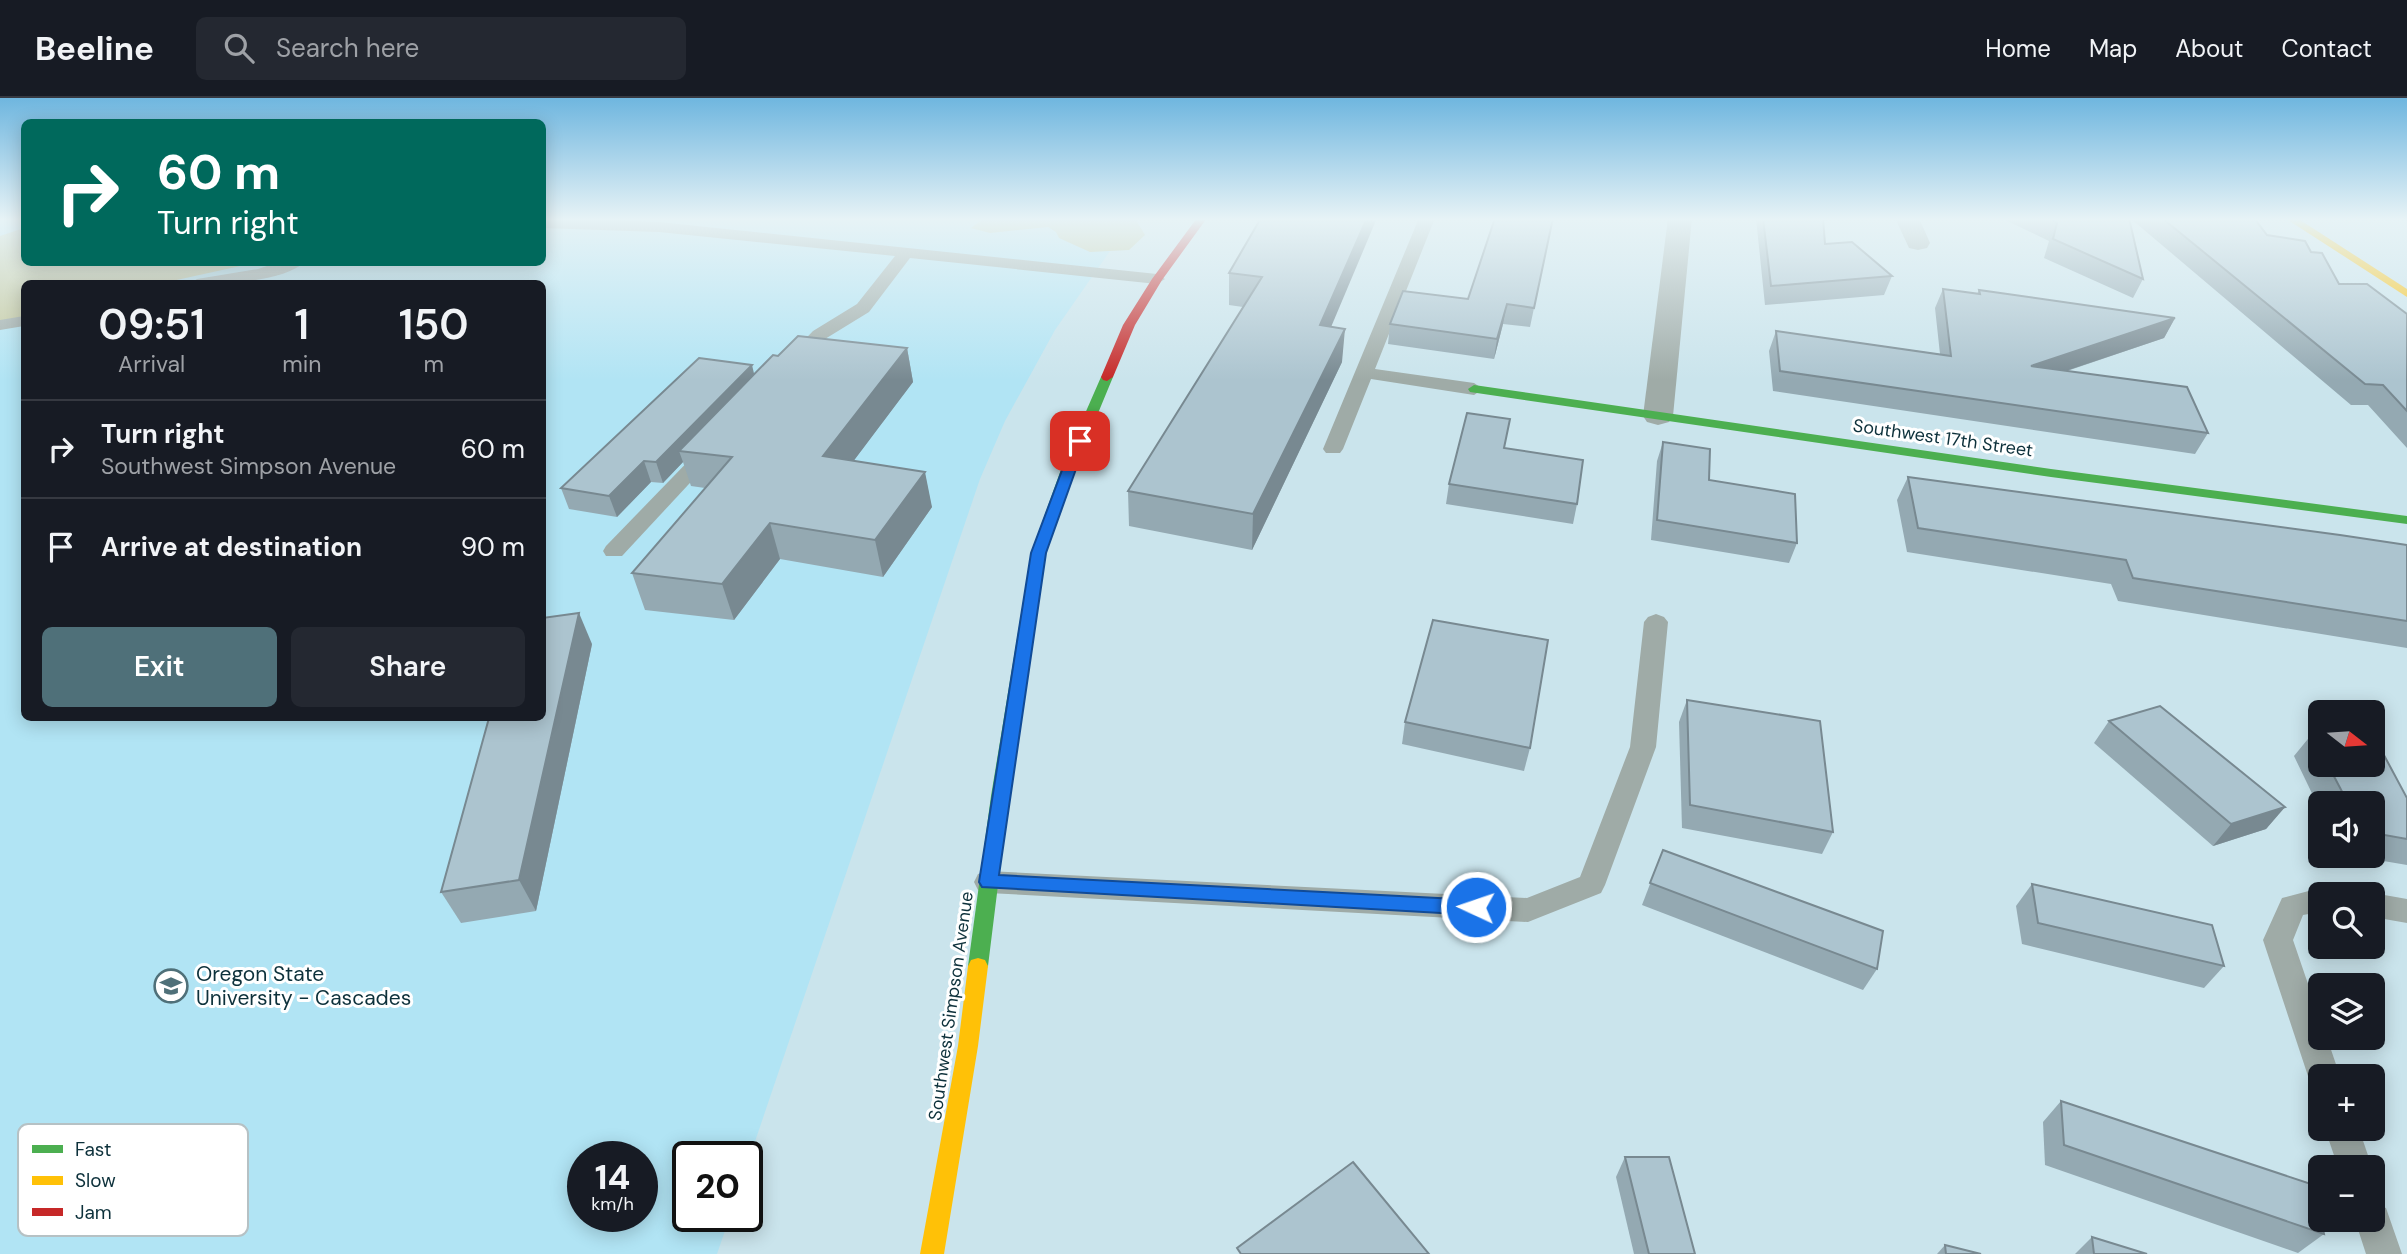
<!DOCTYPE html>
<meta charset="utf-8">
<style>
body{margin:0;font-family:"DM Sans",sans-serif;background:#242831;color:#f1f3f6;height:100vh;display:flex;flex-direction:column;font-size:26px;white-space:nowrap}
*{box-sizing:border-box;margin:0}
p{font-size:23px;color:#9ea1a6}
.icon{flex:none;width:38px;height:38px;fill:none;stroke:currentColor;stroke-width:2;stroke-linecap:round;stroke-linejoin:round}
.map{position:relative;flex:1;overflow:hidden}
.panel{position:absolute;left:21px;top:182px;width:525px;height:441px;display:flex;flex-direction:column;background:#171b24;border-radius:10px;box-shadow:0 4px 18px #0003}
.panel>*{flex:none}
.top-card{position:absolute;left:21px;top:21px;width:525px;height:147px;border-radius:10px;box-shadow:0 4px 18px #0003;background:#00695c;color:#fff;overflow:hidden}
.needle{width:46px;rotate:107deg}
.buttons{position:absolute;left:2308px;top:602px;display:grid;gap:14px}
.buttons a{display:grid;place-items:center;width:77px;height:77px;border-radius:10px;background:#171b24;box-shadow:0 4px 18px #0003;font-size:35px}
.speed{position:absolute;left:567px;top:1043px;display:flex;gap:14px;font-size:35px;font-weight:700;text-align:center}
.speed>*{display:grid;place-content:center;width:91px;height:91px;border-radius:50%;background:#171b24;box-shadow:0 4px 18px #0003;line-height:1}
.speed small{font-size:18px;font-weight:400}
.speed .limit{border:4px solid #111;border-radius:10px;background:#fff;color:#111}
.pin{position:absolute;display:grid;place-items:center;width:60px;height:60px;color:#fff;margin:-30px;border-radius:14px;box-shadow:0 4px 10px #0006}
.me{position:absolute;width:77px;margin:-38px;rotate:273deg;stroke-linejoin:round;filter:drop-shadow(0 0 5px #0008)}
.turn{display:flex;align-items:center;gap:24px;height:147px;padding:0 21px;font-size:32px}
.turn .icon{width:91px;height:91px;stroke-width:2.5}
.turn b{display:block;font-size:49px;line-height:60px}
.eta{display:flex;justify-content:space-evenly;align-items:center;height:119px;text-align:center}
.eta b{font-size:42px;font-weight:600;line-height:49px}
.button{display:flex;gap:14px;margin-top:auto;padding:14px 21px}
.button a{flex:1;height:80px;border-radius:10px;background:#4f7079;color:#fff;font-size:28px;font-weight:600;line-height:80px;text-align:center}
.button a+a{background:#242831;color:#f1f3f6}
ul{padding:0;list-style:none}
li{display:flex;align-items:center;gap:21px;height:98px;padding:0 21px;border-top:2px solid #363941}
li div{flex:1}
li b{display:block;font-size:26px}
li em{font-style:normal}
header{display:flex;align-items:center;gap:42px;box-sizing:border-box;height:98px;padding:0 35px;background:#171b24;border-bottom:2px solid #363941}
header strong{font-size:33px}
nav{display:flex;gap:38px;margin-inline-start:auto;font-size:24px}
.search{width:490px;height:63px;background:#242831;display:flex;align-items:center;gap:18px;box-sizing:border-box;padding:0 24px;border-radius:10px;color:#9ea1a6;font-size:26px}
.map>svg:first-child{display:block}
.built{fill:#b1e4f4;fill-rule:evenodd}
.forest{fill:#c3c698}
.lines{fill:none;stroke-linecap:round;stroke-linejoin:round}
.lane{fill:#9faba7;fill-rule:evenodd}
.street{fill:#9faba7;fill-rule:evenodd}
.fast{fill:#4caf50;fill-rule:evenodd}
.slow{fill:#ffc107;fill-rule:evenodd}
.jam{fill:#c62828;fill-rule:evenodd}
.wall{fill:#94a9b2}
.shaded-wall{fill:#788991}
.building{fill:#acc4cf;stroke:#788991;stroke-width:2}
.route{fill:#1a73e8;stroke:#114b97;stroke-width:2}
.labels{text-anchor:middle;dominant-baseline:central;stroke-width:6;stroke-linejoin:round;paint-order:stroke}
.street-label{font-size:18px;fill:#0d313b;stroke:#fff}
.near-poi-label{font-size:21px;fill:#0d313b;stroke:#fff;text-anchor:start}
.key{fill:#fff;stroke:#b6c1c4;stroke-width:2}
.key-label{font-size:19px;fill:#0d313b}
</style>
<header>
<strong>Beeline</strong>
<div class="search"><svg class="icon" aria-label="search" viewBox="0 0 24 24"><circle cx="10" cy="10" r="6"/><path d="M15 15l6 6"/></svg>Search here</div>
<nav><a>Home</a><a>Map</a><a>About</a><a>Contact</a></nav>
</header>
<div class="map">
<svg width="2407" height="1156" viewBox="0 0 2407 1156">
<rect width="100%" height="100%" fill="#cae4ec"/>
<!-- built -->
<path class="built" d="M 0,120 L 24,120 L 24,164 L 542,164 L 543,120 L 1133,120 L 1055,232 L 1005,323 L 980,381 L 747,1067 L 747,1059 L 688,1059 L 688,1118 L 730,1118 L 717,1156 L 0,1156 ZM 24,186 L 542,186 L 542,620 L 24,620 ZM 583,1059 L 642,1059 L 642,1118 L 583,1118 Z"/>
<!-- forest -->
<g class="forest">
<path d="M 984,120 L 1131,120 L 1136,122 L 1145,137 L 1129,152 L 1090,154 L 1059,140 L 1056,134 L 1048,129 L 990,135 L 971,130 Z"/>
<path d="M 24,130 L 24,164 L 254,165 L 163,185 L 24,186 L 24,221 L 0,228 L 0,138 Z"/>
</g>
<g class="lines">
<!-- lane -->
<g class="lane">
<path d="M 542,120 L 659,124 L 1157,176 L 1165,181 L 1157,186 L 910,160 L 869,214 L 825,241 L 799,268 L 793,269 L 784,264 L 787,260 L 813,233 L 857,206 L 895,158 L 659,134 L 542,130 Z"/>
<path d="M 1419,120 L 1435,120 L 1375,271 L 1474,285 L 1483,291 L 1474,297 L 1371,281 L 1343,351 L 1340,355 L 1326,355 L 1323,351 Z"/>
<path d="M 279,164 L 305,164 C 281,185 220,186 189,186 L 197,181 L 258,171 Z"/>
<path d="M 24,218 L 24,228 L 0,232 L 0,222 Z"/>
<path d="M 708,348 L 715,350 L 718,354 L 715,358 L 622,458 L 606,458 L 603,453 L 606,448 L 701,350 Z"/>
<path d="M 1656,516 L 1664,519 L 1668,524 L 1656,649 L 1605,787 L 1601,795 L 1538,820 L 1528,824 L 988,795 L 978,792 L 974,784 L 978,776 L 988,773 L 1527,800 L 1580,779 L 1630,649 L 1644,524 L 1648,519 Z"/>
<path d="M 2320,790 L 2332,796 L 2320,796 L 2320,814 L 2303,817 L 2293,842 L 2320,921 L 2320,940 L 2327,940 L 2340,978 L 2320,978 L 2320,991 L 2312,988 L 2308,978 L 2263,842 L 2282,800 Z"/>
<path d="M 2373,795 L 2407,801 L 2407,825 L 2373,819 L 2373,796 L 2370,796 Z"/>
<path d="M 2325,1031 L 2359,1031 L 2372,1069 L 2338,1069 Z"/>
<path d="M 2373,1105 L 2386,1110 L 2402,1156 L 2366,1156 L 2355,1122 L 2373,1122 Z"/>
</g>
<!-- street -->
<g class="street">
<path d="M 1668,120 L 1692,120 L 1673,318 L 1669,324 L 1658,327 L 1647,324 L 1643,318 Z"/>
<path d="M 1895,120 L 1919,120 L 1930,145 L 1927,150 L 1918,152 L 1909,150 Z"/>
</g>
<!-- fast -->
<g class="fast">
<path d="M 1107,275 L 1113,279 L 1077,366 L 1045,455 L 1009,698 L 988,868 L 985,874 L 978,876 L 971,874 L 968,868 L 991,698 L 1031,455 L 1063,366 L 1101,279 Z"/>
<path d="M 1474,287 L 2051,371 L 2407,418 L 2407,426 L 2051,379 L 1470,294 L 1468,291 Z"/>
</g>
<!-- slow -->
<g class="slow">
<path d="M 2285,120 L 2297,120 L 2407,191 L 2407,199 Z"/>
<path d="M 978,860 L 985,862 L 988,868 L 978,948 L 944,1156 L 920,1156 L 958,948 L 968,868 L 971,862 Z"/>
</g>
<!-- jam -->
<path class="jam" d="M 1197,120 L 1207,120 L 1162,182 L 1135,227 L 1113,279 L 1107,283 L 1103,282 L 1101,279 L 1123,227 L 1152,181 Z"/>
</g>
<!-- wall -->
<g class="wall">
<path d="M 1261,120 L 1331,229 L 1342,264 L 1252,452 L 1129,428 L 1128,393 L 1243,209 L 1229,207 L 1229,175 Z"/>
<path d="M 1553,120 L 1530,229 L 1503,226 L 1494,261 L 1388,246 L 1390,226 L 1468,201 Z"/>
<path d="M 1756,120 L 1823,120 L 1825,146 L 1892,178 L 1884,197 L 1765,207 Z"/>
<path d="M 2001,120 L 2129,120 L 2143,181 L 2133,200 L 2044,160 L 2049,143 Z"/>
<path d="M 2130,120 L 2254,120 L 2267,137 L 2311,154 L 2339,186 L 2407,216 L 2407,350 L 2368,307 L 2351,307 Z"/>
<path d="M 1943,191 L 1977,196 L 1979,192 L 2175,220 L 2164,240 L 2067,273 L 2208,335 L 2195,356 L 1773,293 L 1769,253 L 1776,233 L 1940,256 L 1935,210 Z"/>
<path d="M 907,250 L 913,284 L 854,362 L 932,409 L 883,479 L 780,461 L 734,522 L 645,512 L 632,475 L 705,390 L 691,388 L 683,364 L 663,385 L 651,384 L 617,419 L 569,411 L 561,390 L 754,277 Z"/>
<path d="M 1663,344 L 1709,382 L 1797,445 L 1789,465 L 1651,442 L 1657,363 Z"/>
<path d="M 1505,350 L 1577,406 L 1573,426 L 1446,406 L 1449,386 Z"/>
<path d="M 1908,379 L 2407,447 L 2407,550 L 2118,503 L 2111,486 L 1907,454 L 1897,402 Z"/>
<path d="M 592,546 L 536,813 L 461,825 L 441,794 Z"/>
<path d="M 1687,602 L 1833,734 L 1822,756 L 1682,730 L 1679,624 Z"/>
<path d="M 2109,623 L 2285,709 L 2266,731 L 2213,748 L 2094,645 Z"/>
<path d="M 1405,624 L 1530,650 L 1524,673 L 1402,646 Z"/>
<path d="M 2312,636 L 2320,637 L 2320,667 L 2373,667 L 2407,700 L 2407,767 L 2360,759 L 2349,770 L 2343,758 L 2373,758 L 2373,705 L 2320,705 L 2320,712 L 2294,658 Z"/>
<path d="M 1663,752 L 1877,871 L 1863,892 L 1642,807 Z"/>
<path d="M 2032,786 L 2224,868 L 2204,890 L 2022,846 L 2016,808 Z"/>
<path d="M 2061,1003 L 2324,1136 L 2298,1155 L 2045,1067 L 2043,1024 Z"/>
<path d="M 1625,1059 L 1695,1156 L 1634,1156 L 1616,1079 Z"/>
<path d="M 2092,1139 L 2147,1156 L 2075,1156 Z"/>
<path d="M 1945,1147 L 1981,1156 L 1937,1156 Z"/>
</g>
<!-- shaded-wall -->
<g class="shaded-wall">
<path d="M 1367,120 L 1377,120 L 1318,260 L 1320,227 Z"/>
<path d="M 1507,206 L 1503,226 L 1494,261 L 1497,241 Z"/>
<path d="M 2175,220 L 2164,240 L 2021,288 L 2031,268 Z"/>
<path d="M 1345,231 L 1342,264 L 1252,452 L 1253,416 Z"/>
<path d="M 907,250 L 913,284 L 831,393 L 823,358 Z"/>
<path d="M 752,267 L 757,288 L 679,353 L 683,364 L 663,385 L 656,364 Z"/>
<path d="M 644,363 L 651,384 L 617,419 L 609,398 Z"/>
<path d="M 925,374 L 932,409 L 883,479 L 875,442 Z"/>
<path d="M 770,425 L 780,461 L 734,522 L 722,486 Z"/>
<path d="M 579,515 L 592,546 L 536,813 L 519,782 Z"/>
<path d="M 2285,709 L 2266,731 L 2213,748 L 2231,726 Z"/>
</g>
<!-- building -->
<g class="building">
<path d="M 1261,120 L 1367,120 L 1320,227 L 1345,231 L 1253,416 L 1128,393 L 1262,179 L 1229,175 Z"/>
<path d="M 1495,120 L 1553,120 L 1534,210 L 1507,206 L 1497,241 L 1390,226 L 1403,193 L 1468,201 Z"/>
<path d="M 1763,120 L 1823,120 L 1825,146 L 1852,144 L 1892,178 L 1771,188 Z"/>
<path d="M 2048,120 L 2129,120 L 2143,181 L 2053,141 L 2057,125 Z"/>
<path d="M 2162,120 L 2254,120 L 2267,137 L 2305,143 L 2311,154 L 2322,155 L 2339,186 L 2367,186 L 2407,216 L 2407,313 L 2383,287 L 2365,286 Z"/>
<path d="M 1943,191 L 1980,196 L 1979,192 L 2175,220 L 2031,268 L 2187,289 L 2208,335 L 1780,273 L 1776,233 L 1951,258 Z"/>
<path d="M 798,238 L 907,250 L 823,358 L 925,374 L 875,442 L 770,425 L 722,486 L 632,475 L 732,359 L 679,353 L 773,257 L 778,258 Z"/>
<path d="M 699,260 L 752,267 L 656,364 L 644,363 L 609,398 L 561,390 Z"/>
<path d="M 1467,315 L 1510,321 L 1504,350 L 1583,362 L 1577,406 L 1449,386 Z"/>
<path d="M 1663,344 L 1710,351 L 1709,382 L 1795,396 L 1797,445 L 1657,422 Z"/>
<path d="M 1908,379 L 2340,437 L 2407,447 L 2407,523 L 2133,480 L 2126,462 L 1918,430 Z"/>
<path d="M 579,515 L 519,782 L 441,794 L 489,620 L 542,620 L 542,520 Z"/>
<path d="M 1433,522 L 1548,542 L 1530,650 L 1405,624 Z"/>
<path d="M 1687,602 L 1820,623 L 1833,734 L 1690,707 Z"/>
<path d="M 2160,608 L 2285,709 L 2231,726 L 2109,623 Z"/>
<path d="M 2312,636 L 2320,637 L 2320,652 Z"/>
<path d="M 2373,646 L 2378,646 L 2407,700 L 2407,741 L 2373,735 L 2373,705 L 2348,705 L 2328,667 L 2373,667 Z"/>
<path d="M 1663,752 L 1883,833 L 1877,871 L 1650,785 Z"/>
<path d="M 2032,786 L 2212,827 L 2224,868 L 2038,825 Z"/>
<path d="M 2061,1003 L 2314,1087 L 2324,1136 L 2064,1047 Z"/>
<path d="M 1625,1059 L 1669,1059 L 1695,1156 L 1649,1156 Z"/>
<path d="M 1353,1064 L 1429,1156 L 1241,1156 L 1237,1150 Z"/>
<path d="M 2092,1139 L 2147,1156 L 2094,1156 Z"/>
<path d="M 1945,1147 L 1981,1156 L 1946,1156 Z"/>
</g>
<!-- sky -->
<linearGradient id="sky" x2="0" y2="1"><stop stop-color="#6fb6df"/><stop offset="0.43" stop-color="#e7f3f6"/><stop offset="1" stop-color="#e7f3f6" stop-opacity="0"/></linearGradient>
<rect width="2407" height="282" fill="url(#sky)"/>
<!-- route -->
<path class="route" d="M 1080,339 L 1086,343 L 1046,455 L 999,777 L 1476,802 L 1482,804 L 1485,809 L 1482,815 L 1476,817 L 982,789 L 979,784 L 1031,455 L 1073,343 Z"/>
<!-- icons -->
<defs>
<symbol id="university-ring" viewBox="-11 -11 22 22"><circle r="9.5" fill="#fff" stroke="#4f7079" stroke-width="1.5"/><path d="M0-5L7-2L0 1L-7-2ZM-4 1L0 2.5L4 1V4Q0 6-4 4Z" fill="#4f7079"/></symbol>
</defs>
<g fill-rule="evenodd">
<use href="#university-ring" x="152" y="869" width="38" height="38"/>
</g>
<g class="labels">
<!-- street labels -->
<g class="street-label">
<text transform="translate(1943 340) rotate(8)">Southwest 17th Street</text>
<text transform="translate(951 908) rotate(-82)">Southwest Simpson Avenue</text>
</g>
<!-- near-poi labels -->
<g class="near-poi-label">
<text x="196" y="876">Oregon State<tspan x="196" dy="24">University - Cascades</tspan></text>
</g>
</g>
<!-- legend -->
<rect x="18" y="1026" width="230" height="112" rx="10" class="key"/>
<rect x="32" y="1047" width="31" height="8" fill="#4caf50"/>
<rect x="32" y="1078" width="31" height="9" fill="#ffc107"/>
<rect x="32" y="1110" width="31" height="8" fill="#c62828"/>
<g class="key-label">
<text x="75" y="1058">Fast</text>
<text x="75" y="1089">Slow</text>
<text x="75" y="1121">Jam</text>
</g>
</svg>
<div class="buttons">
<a><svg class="needle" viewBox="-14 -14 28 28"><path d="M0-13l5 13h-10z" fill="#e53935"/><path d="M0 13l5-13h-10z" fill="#9ea1a6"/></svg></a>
<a><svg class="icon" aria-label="sound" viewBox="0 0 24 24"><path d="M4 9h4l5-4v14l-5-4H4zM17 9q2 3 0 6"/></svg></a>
<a><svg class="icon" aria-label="search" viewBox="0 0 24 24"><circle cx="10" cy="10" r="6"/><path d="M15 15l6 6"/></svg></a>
<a><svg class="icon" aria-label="layers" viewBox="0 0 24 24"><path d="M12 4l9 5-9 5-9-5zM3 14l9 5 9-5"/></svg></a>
<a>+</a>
<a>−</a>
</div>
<div class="speed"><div>14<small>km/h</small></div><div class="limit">20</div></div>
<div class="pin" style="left:1080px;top:343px;background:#d93025"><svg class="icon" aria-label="arrive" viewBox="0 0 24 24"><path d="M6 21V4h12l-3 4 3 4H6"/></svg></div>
<svg class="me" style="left:1476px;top:809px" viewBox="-20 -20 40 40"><circle r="17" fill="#1a73e8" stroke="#fff" stroke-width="3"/><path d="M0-11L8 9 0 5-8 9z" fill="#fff"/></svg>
<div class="top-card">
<div class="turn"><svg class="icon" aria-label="right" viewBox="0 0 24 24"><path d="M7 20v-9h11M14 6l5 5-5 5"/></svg><div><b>60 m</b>Turn right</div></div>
</div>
<section class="panel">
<div class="eta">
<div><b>09:51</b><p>Arrival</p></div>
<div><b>1</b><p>min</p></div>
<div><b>150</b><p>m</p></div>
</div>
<ul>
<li><svg class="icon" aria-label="right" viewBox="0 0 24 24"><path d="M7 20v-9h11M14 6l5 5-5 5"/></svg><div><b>Turn right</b><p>Southwest Simpson Avenue</p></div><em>60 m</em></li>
<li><svg class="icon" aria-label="arrive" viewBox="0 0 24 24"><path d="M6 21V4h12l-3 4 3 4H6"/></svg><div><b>Arrive at destination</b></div><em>90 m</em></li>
</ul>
<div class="button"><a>Exit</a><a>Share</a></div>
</section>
</div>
